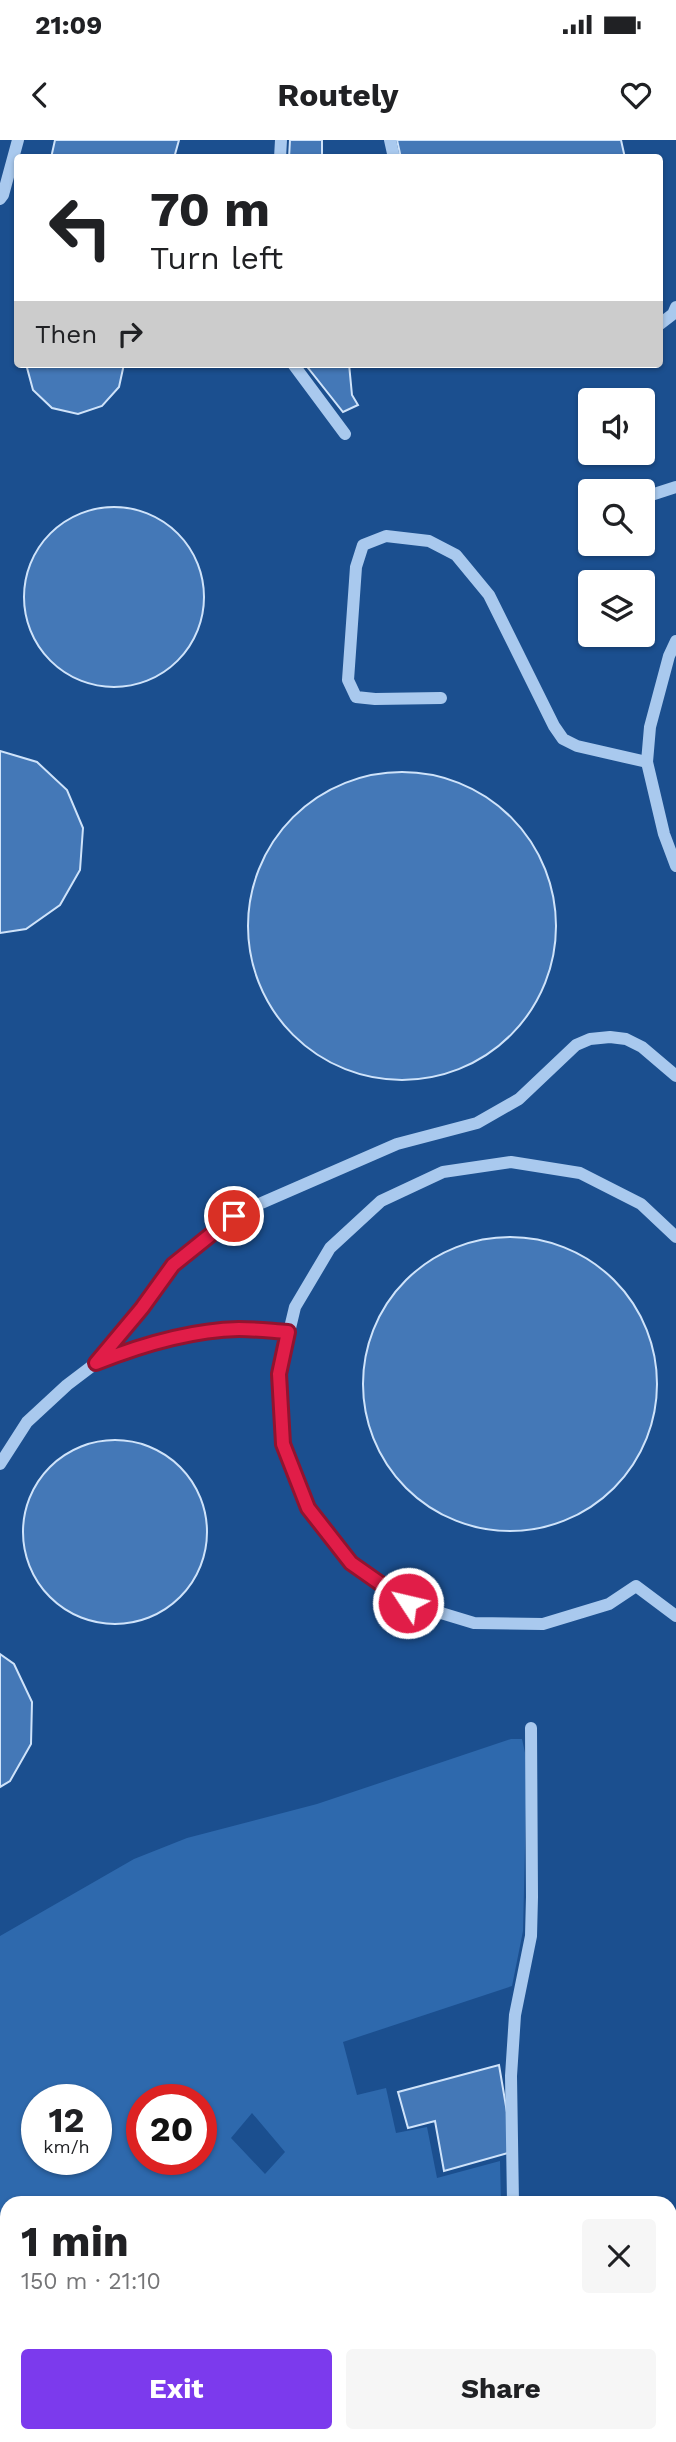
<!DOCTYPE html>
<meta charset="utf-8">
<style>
body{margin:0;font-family:"Work Sans",sans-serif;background:#f6f6f6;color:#202124;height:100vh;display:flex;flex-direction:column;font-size:26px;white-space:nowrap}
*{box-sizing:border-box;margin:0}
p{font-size:23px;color:#757577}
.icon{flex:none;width:38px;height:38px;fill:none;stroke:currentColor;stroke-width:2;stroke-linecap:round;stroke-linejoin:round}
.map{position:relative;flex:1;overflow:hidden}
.side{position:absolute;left:0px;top:2056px;width:677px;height:247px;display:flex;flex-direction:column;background:#fff;border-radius:21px 21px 0 0;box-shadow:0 2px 5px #0004}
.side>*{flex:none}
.top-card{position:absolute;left:14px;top:14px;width:649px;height:214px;border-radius:7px;box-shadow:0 2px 5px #0004;background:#fff;color:#202124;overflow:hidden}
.buttons{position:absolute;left:578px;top:248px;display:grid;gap:14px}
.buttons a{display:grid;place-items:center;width:77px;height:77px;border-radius:7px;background:#fff;box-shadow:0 2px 5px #0004;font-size:35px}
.speed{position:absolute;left:21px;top:1944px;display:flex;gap:14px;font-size:35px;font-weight:700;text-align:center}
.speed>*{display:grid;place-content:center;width:91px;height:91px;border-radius:50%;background:#fff;box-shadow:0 2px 5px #0004;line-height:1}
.speed small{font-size:18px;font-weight:400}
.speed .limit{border:10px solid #d22;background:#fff;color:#111}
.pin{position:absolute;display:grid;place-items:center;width:60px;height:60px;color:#fff;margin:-30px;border:4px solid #fff;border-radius:50%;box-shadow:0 2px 7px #0007}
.me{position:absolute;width:77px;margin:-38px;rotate:305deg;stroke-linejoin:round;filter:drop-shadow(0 0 5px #0008)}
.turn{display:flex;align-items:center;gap:24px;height:147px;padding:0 21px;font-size:32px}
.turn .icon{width:91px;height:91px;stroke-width:2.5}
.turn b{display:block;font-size:49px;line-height:60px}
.then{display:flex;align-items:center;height:66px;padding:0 21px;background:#0003;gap:14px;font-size:26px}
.round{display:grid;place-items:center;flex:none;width:74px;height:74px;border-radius:7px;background:#f6f6f6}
.head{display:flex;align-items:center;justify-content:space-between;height:119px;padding:0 21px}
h1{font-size:42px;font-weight:700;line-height:52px}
.button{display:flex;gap:14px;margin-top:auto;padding:14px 21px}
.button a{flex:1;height:80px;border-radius:7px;background:#7c3aed;color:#fff;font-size:28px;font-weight:700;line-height:80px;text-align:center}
.button a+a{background:#f6f6f6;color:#202124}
.status{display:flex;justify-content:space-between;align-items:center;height:49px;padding:0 35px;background:#fff;direction:ltr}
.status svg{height:19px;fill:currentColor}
header{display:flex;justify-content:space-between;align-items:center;height:91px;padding:0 21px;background:#fff;font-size:32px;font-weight:700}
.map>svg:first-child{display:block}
.green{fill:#2e69ad;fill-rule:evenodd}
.building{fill:#4478b7;stroke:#cfe3fa;stroke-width:2}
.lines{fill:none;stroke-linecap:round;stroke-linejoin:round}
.minor{stroke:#a9c9ee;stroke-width:12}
.route-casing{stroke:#92132f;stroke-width:18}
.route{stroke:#e11d48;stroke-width:12}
</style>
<div class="status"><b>21:09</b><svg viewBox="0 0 49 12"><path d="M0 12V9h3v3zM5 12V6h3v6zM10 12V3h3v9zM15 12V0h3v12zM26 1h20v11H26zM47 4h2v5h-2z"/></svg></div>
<header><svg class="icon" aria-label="back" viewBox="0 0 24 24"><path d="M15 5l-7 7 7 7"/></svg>Routely<svg class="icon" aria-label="heart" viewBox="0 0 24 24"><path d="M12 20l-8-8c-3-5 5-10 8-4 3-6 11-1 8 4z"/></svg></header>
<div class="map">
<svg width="676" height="2302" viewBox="0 0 676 2302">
<rect width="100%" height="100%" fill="#1b4f8f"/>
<!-- green -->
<path class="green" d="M 511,1599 L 522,1599 L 527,1622 L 523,1791 L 512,1846 L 343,1902 L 357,1955 L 386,1948 L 396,1993 L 427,1987 L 437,2038 L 500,2021 L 501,2063 L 7,2063 L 7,2296 L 508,2296 L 510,2302 L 0,2302 L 0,1796 L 134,1719 L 187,1698 L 317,1664 ZM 37,1960 L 96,1960 L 96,2020 L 37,2020 ZM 142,1960 L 201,1960 L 201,2020 L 142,2020 ZM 252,1973 L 285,2012 L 265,2034 L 231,1998 Z"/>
<!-- building -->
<g class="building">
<path d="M 55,0 L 179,0 L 174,18 L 51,18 Z"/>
<path d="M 290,0 L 322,0 L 322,18 L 289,18 Z"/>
<path d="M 397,0 L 621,0 L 625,18 L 401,18 Z"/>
<path d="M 26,224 L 124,224 L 119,247 L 102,266 L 78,274 L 52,268 L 33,250 Z"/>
<path d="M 305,224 L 349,224 L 352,255 L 358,265 L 343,272 Z"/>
<circle cx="114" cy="457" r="90"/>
<path d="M 0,611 L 37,622 L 67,650 L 83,688 L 80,730 L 60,765 L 26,789 L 0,793 Z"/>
<circle cx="402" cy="786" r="154"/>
<circle cx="510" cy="1244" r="147"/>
<circle cx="115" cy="1392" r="92"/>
<path d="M 0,1514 L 14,1524 L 32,1562 L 31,1604 L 10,1641 L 0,1647 Z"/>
<path d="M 499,1925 L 509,1984 L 508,2013 L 444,2031 L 435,1981 L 408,1988 L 398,1952 Z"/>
<path d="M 670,2214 L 676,2226 L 676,2258 L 670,2260 Z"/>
<path d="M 676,2288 L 676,2302 L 649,2302 L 661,2296 L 670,2296 L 670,2291 Z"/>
<path d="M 535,2296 L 558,2296 L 559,2302 L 536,2302 Z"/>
</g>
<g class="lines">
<!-- minor -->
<g class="minor">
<path d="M 390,0 L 394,18"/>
<path d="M 280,18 L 281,0"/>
<path d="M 0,59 L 3,55 L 18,0"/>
<path d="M 660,184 L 673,174 L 676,167"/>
<path d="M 293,224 L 345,294"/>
<path d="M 642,360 L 648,356 L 676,347"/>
<path d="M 676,501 L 669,516 L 650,587 L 647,622 L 664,694 L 676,726"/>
<path d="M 441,558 L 375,559 L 356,557 L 348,540 L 356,427 L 363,405 L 386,396 L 429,401 L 456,415 L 489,455 L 554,586 L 563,599 L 577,606 L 647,622"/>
<path d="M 676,1097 L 641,1064 L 580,1033 L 511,1022 L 443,1032 L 381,1061 L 330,1108 L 295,1167 L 279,1234 L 283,1304 L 308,1369 L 351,1423 L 408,1463 L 474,1483 L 543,1484 L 609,1464 L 636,1446 L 676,1476"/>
<path d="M 96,1223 L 142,1168 L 173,1125 L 234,1075 L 397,1004 L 477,983 L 519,959 L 576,905 L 590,899 L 610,897 L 626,899 L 642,907 L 676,936"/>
<path d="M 0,1324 L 27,1282 L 67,1245 L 96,1223 L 130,1209 L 182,1197 L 237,1189 L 288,1192"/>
<path d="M 513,2063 L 511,1936 L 515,1875 L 531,1796 L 532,1757 L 531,1588"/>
<path d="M 565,2296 L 566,2302"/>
</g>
</g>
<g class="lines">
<defs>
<path id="route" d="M 234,1076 L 173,1125 L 142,1168 L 96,1223 C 141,1205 191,1190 239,1189 C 256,1189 272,1191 288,1192 L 279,1234 L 283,1304 L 308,1368 L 351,1423 L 408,1463"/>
</defs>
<!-- route casing -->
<use href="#route" class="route-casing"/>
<!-- route -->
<use href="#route" class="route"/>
</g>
</svg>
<div class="buttons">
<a><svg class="icon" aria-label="sound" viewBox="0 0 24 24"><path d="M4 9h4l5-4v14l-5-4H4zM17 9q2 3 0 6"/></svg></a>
<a><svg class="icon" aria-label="search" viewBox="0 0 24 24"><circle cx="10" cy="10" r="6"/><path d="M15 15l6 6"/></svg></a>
<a><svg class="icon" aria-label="layers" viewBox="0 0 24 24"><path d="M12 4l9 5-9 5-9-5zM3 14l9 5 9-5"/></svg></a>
</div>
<div class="speed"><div>12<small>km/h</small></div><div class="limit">20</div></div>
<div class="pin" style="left:234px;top:1076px;background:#d93025"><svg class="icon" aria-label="arrive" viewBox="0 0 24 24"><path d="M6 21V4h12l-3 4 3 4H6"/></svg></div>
<svg class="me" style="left:408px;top:1463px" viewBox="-20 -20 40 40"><circle r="17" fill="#e11d48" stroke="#fff" stroke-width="3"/><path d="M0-11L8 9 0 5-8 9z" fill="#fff"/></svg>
<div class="top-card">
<div class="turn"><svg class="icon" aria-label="left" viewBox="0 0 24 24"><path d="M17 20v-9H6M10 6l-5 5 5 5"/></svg><div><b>70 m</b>Turn left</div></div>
<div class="then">Then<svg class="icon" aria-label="right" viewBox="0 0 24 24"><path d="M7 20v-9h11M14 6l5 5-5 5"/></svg></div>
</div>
<section class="side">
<div class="head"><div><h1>1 min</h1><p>150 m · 21:10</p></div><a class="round"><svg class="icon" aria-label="close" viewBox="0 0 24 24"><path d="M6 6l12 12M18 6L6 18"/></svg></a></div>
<div class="button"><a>Exit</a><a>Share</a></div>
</section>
</div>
